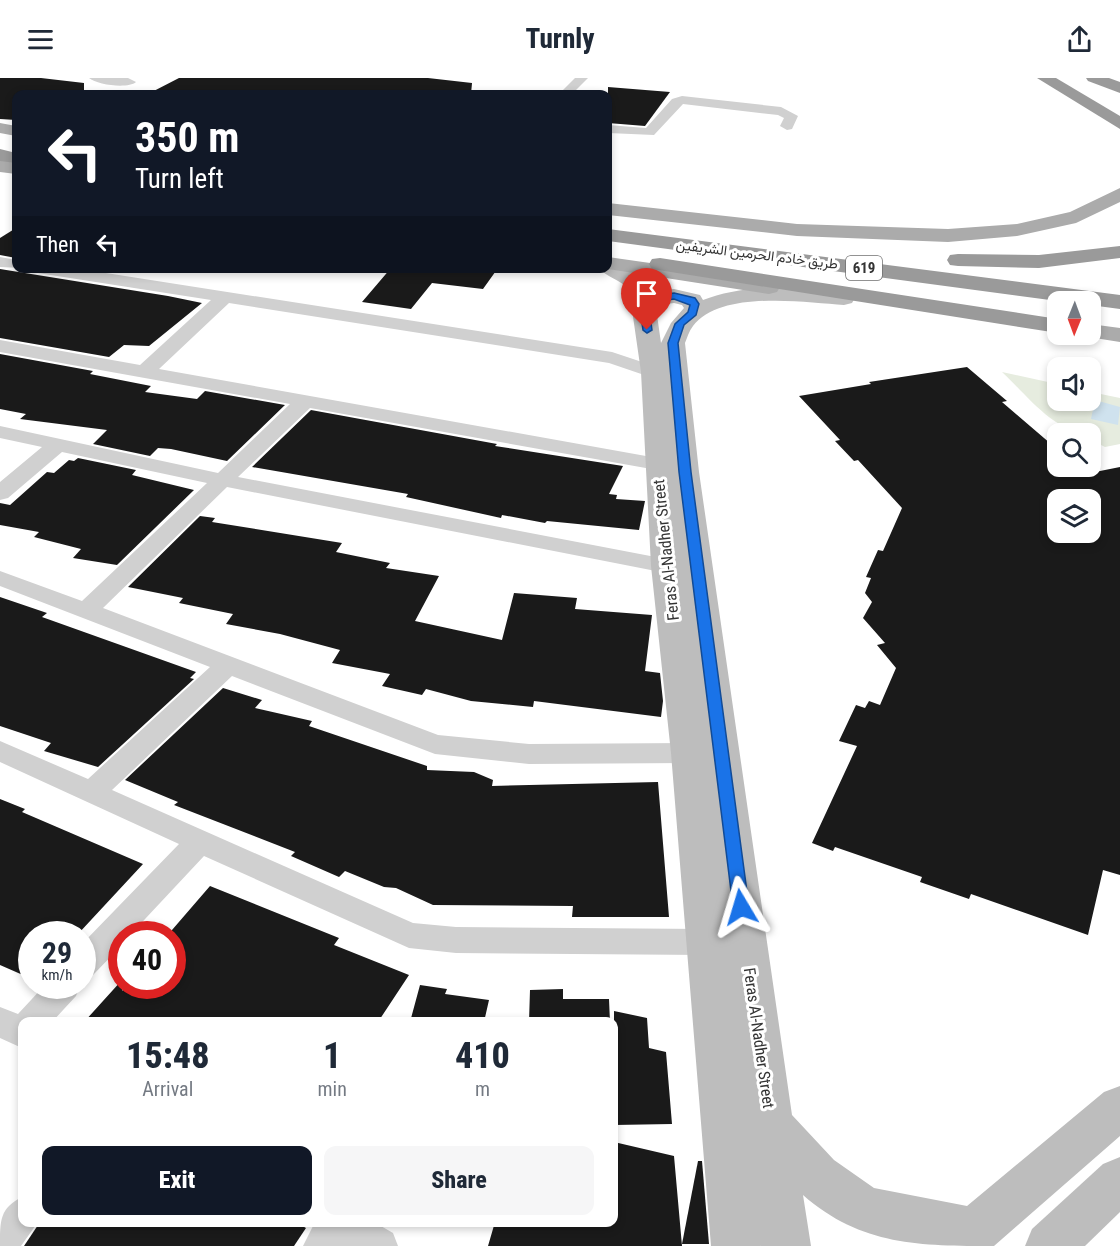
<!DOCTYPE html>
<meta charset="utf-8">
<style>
body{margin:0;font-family:"Roboto Condensed",Vazirmatn,sans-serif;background:#f6f6f7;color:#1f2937;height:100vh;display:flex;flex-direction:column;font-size:22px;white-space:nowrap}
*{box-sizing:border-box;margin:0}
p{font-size:20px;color:#747a83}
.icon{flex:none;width:33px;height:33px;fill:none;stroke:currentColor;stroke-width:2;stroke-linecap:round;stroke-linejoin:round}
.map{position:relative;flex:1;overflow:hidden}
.drawer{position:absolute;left:18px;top:939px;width:600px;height:210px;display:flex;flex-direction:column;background:#fff;border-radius:12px;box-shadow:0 3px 9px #0003}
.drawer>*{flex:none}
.hud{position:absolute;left:12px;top:12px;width:600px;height:183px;border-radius:12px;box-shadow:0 3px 9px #0003;background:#111827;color:#fff;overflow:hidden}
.needle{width:39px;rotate:181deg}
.controls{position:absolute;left:1047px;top:213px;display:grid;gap:12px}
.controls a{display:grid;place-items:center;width:54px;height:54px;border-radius:12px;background:#fff;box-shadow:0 3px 9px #0003;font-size:30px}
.speed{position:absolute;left:18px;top:843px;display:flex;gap:12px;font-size:30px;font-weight:700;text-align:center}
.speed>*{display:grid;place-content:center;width:78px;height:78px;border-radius:50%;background:#fff;box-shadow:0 3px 9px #0003;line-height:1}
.speed small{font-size:15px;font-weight:400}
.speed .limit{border:9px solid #d22;background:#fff;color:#111}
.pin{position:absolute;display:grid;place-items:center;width:51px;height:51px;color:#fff;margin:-62px -26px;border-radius:50% 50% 50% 0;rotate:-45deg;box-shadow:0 0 6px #0007}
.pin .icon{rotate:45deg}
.me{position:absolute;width:66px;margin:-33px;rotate:353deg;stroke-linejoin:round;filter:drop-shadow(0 0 4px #0008)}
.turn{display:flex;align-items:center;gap:21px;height:126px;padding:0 24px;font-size:27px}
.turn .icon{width:78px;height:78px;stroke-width:2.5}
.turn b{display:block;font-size:42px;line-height:51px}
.then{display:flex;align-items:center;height:57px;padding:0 24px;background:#0003;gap:12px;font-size:22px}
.eta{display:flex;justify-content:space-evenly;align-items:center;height:102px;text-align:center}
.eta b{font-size:36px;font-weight:800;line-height:42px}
.action{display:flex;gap:12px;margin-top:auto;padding:12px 24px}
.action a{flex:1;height:69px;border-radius:12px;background:#111827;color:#fff;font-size:24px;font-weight:800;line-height:69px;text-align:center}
.action a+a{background:#f6f6f7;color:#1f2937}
header{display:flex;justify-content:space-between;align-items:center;height:78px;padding:0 24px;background:#fff;font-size:27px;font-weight:800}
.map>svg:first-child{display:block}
.green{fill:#e6ecdf}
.water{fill:#cfe2ee}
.building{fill:#1a1a1a;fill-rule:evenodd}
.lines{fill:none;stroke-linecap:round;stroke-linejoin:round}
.street{fill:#d0d0d0;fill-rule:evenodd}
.secondary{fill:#bdbdbd;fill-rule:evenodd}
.primary{fill:#ababab;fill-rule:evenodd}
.highway{fill:#9a9a9a;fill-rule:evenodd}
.route{fill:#1a73e8;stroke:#114b97;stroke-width:1.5}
.labels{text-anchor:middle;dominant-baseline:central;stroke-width:6;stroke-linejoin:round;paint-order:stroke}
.far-street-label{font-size:14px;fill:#333;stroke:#fff}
.shield{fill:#fff;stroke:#707070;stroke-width:1.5}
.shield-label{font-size:15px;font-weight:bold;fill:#333}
.street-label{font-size:16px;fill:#333;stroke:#fff}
</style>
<header><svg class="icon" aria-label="menu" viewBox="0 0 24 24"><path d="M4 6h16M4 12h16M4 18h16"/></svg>Turnly<svg class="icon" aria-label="share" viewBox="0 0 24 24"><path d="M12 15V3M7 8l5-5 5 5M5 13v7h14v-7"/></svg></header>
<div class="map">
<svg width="1120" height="1168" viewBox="0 0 1120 1168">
<rect width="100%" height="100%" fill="#fff"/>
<!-- green -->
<path class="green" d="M 1002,294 L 1057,306 L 1058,322 L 1090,322 L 1091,314 L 1120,320 L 1120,366 L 1105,369 L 1091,362 L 1090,356 C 1054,355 1027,317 1002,294 Z"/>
<!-- water -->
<path class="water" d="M 1095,322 L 1120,329 L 1118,347 L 1091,341 Z"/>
<!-- building -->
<g class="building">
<path d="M 0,0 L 41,0 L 84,5 L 84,16 L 16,16 L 16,42 L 0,41 Z"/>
<path d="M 179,0 L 428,0 L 472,5 L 471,16 L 148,16 Z"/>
<path d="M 608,9 L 670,14 L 645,48 L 608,45 Z"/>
<path d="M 16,150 L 16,180 L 0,177 L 0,160 Z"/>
<path d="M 391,190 L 498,190 L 483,211 L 432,205 L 411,231 L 362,224 Z"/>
<path d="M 0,191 L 168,218 L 202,225 L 149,268 L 124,267 L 109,279 L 0,260 Z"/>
<path d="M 0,276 L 93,293 L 90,296 L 151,308 L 145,314 L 197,321 L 205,313 L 285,327 L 227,383 L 171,371 L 158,370 L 150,378 L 93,366 L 107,352 L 20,341 L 26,336 L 0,331 Z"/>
<path d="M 967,289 L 1007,323 L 1002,324 L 1058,372 L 1058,388 L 1083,388 L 1080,397 L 1120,389 L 1120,797 L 1103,792 L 1088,857 L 971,816 L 969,821 L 920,804 L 922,799 L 835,769 L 833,773 L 812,765 L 857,668 L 839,663 L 856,627 L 865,630 L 869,623 L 880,627 L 896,590 L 877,567 L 885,565 L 863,540 L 872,524 L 865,515 L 871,500 L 866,499 L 878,472 L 883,473 L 902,430 L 858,382 L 854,383 L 835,363 L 840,362 L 799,318 L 871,306 L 869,304 ZM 1058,422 L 1090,422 L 1090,454 L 1058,454 Z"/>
<path d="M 311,332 L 497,366 L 495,368 L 623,388 L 609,416 L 617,417 L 616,421 L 645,423 L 639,452 L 547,443 L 545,445 L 502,437 L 501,440 L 406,419 L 408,416 L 252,389 Z"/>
<path d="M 78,380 L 136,392 L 132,397 L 194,412 L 117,487 L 73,480 L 81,471 L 34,459 L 39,454 L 0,447 L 0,425 L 10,427 L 47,394 L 54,395 L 69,382 L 74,383 Z"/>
<path d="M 200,438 L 215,440 L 212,444 L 342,465 L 336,474 L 390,485 L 386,490 L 439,498 L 415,543 L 502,562 L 514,515 L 577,520 L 575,531 L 652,537 L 645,593 L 660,595 L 663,623 L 661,639 L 534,623 L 533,629 L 471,623 L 426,611 L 422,617 L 382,608 L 390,596 L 332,585 L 340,572 L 280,556 L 226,546 L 233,536 L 179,525 L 183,520 L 128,509 Z"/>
<path d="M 0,519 L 47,535 L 42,539 L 196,594 L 190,600 L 194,601 L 98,689 L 44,673 L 51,665 L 0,648 Z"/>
<path d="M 223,610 L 262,622 L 255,630 L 312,643 L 309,648 L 427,688 L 427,692 L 474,694 L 493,702 L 492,708 L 658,704 L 669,839 L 572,839 L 573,828 L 433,827 L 396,810 L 384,809 L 345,793 L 339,799 L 291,778 L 295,774 L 174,727 L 178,724 L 125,702 Z"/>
<path d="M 0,721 L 25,731 L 22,734 L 143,786 L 78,856 L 32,856 L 32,901 L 0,887 Z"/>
<path d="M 210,808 L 339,860 L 334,867 L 409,897 L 378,944 L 84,944 L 122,902 L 122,913 L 126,908 L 172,908 L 172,852 Z"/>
<path d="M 420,907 L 447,911 L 445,916 L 489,922 L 484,944 L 410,944 Z"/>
<path d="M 563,911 L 563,921 L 609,921 L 610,944 L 529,944 L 530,912 Z"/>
<path d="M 614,933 L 647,940 L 649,970 L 666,974 L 672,1046 L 614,1047 Z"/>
<path d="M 614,1064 L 674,1078 L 682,1168 L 488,1168 L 495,1144 L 614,1144 Z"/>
<path d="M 698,1083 L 702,1083 L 709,1166 L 682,1166 Z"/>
<path d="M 40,1144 L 295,1144 L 306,1150 L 294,1168 L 24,1168 Z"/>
</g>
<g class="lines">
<!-- street -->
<g class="street">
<path d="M 89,0 L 128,0 L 136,4 C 128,11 97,7 89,0 Z"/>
<path d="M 575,0 L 588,0 L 572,16 L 559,16 Z"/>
<path d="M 682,18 L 781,29 L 798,38 L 792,51 L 787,52 L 780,48 L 784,40 L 778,37 L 683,26 L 654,57 L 608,55 L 608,47 L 646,50 L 672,21 Z"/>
<path d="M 0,179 L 16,182 L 16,190 L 22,190 L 0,189 Z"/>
<path d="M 30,190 L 74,190 L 612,274 L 660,290 L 663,294 L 660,298 L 653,300 L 609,285 L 229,225 L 159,291 L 657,380 L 664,382 L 668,386 L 664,390 L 657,392 L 310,330 L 238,399 L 666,481 L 674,483 L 678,488 L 674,493 L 666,495 L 227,409 L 103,530 L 438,657 L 529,666 L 689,665 L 699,668 L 703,675 L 699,682 L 689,685 L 529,686 L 435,676 L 232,598 L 112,712 L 413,845 L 456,849 L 705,851 L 716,855 L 721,864 L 716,873 L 705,877 L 456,875 L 409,870 L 204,778 L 131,856 L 122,856 L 122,867 L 93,897 L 82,901 L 82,866 L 179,766 L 0,684 L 0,663 L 88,701 L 210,589 L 0,508 L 0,493 L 82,523 L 207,405 L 62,374 L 8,420 L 0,422 L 0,404 L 42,369 L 0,360 L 0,348 L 218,395 L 290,326 L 0,274 L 0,262 L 140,287 L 211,222 L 38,195 Z"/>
<path d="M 44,908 L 80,908 L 76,918 L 52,944 L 22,944 L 22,970 L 0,960 L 0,929 L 18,936 Z"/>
<path d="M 22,1119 L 22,1144 L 38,1144 L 21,1168 L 0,1168 C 0,1142 0,1130 22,1119 Z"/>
<path d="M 315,1144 L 374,1144 L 393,1155 L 398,1168 L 303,1168 Z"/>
</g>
<!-- secondary -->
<g class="secondary">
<path d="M 608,182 C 625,187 648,196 652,214 L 674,211 L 700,217 L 703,222 C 743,206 810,205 852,215 L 855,220 L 852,225 L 844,227 C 804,224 721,212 693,248 C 689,253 687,260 685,265 L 699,394 L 792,1037 L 834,1082 L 874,1110 L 967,1128 L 1104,1014 L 1120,1008 L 1120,1058 L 994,1168 C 921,1168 861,1168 803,1117 L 811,1168 L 761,1168 L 724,846 L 761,1168 L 711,1168 L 671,675 L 651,488 L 641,294 L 629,211 C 620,202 607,199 598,190 L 608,190 ZM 674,225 L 682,227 L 684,230 L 671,245 L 661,265 L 656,230 L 659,227 Z"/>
<path d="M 1120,1079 L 1120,1134 L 1085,1168 L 1025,1168 L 1032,1151 L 1103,1086 Z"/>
</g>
<!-- primary -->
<g class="primary">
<path d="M 0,45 L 16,48 L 16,58 L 0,55 Z"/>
<path d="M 0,82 L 16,84 L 16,96 L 0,94 Z"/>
<path d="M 1120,110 L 1120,124 L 1076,145 L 1017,158 L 948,164 L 797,158 L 608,137 L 608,125 L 797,146 L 948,151 L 1017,146 L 1070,134 Z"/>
<path d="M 608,179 L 769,202 L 777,204 L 780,209 L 777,214 L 769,216 L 608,191 L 604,190 L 608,190 Z"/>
<path d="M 1090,246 L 1120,250 L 1120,264 L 1082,258 L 1090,256 Z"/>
</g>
<!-- highway -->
<g class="highway">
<path d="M 1037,0 L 1056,0 L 1120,38 L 1120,51 Z"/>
<path d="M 1086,0 L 1109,0 L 1120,4 L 1120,15 L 1088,3 Z"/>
<path d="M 0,71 L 16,75 L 16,85 L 0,83 Z"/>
<path d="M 608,151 L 1120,217 L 1120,231 L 1090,227 L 1090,224 L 1065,224 L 608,163 Z"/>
<path d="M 1120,168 L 1120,180 L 1039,190 L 958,188 L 950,187 L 947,182 L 950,177 L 958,176 L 1039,177 Z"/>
<path d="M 660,180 L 1058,241 L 1058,255 L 652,191 L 649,186 L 652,181 Z"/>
</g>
</g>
<!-- route -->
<path class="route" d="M 674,215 L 695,220 L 699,226 L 696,237 L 684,247 L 678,265 L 691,394 L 749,829 L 747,834 L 735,834 L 733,829 L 679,394 L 668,265 L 675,246 L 688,234 L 690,227 L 674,221 L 654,224 L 649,231 L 652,252 L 647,255 L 643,252 L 640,231 L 647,219 Z"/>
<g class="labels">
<!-- far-street labels -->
<g class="far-street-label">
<text transform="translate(757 176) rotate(7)">طريق خادم الحرمين الشريفين</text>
</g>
<!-- shield labels -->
<rect class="shield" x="846" y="178" width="36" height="24" rx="4.5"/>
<g class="shield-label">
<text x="864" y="190">619</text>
</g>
<!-- street labels -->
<g class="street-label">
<text transform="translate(666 472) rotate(-96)">Feras Al-Nadher Street</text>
<text transform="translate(759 960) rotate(82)">Feras Al-Nadher Street</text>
</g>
</g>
</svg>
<div class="controls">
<a><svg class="needle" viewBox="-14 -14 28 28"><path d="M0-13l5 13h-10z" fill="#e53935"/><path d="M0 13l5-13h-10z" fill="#747a83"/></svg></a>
<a><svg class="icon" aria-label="sound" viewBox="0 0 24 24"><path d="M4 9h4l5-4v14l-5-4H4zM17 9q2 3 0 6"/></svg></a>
<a><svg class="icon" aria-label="search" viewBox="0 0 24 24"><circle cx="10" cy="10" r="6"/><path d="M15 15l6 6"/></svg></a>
<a><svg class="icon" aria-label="layers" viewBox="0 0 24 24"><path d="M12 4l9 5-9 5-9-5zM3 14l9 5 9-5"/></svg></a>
</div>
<div class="speed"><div>29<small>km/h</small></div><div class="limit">40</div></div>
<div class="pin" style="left:647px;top:252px;background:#d93025"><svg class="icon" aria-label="arrive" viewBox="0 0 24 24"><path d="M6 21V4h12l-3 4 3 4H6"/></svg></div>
<svg class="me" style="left:741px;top:829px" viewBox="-20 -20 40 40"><path d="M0-17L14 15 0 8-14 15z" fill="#1a73e8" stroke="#fff" stroke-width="4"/></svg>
<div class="hud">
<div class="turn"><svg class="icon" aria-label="left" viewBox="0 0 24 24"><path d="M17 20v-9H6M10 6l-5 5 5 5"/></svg><div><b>350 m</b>Turn left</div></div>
<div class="then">Then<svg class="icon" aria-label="left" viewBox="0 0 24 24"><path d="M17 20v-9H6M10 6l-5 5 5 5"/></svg></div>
</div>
<section class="drawer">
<div class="eta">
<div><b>15:48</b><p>Arrival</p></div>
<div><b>1</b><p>min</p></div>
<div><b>410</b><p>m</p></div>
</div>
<div class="action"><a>Exit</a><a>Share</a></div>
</section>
</div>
